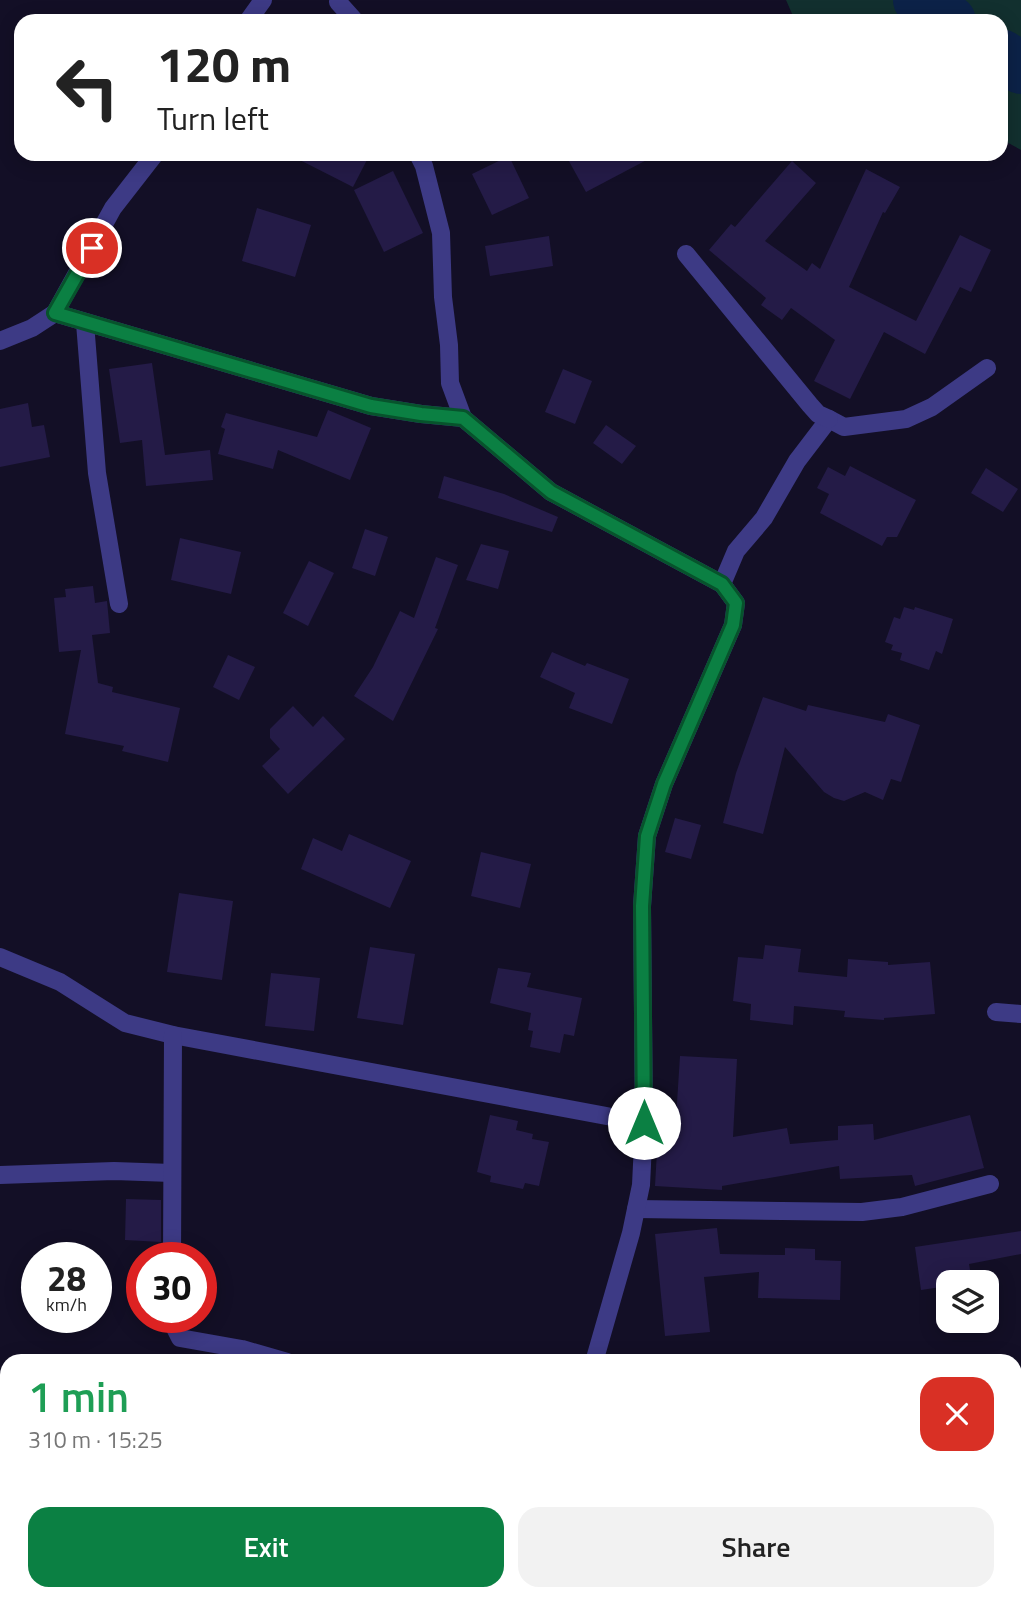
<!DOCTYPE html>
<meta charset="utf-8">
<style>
body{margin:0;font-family:"Titillium Web",sans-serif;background:#f2f2f2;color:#222;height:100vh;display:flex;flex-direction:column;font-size:26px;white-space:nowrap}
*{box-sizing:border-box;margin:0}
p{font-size:23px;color:#767676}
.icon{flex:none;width:38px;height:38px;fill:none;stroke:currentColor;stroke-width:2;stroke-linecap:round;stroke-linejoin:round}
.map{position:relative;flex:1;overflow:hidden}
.panel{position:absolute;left:0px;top:1354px;width:1022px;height:247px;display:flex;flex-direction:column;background:#fff;border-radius:21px 21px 0 0;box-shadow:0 4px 18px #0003}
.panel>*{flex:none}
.guide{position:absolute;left:14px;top:14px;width:994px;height:147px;border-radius:21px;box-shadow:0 4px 18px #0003;background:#fff;color:#222;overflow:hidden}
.fabs{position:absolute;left:936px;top:1270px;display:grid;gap:14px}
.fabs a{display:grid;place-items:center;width:63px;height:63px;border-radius:14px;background:#fff;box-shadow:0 4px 18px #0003;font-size:35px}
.speed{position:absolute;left:21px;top:1242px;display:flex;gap:14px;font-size:35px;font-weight:700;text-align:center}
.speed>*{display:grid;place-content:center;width:91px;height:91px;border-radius:50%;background:#fff;box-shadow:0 4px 18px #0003;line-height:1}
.speed small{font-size:18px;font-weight:400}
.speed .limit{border:10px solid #d22;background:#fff;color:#111}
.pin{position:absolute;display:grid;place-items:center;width:60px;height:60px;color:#fff;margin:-30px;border:4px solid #fff;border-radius:50%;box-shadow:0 2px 7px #0007}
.me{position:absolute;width:77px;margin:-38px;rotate:0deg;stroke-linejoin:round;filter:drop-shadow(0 0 5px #0008)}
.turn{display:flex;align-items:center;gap:24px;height:147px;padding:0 28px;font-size:32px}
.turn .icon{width:91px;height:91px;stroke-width:2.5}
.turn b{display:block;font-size:49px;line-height:60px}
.round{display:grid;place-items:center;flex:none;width:74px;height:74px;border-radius:21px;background:#f2f2f2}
.overview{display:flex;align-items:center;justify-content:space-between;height:119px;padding:0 28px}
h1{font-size:42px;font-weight:600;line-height:52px;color:#1e9e55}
.primary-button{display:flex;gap:14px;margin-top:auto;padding:14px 28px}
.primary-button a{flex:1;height:80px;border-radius:21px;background:#0b8043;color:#fff;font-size:28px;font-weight:600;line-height:80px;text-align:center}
.primary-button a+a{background:#f2f2f2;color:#222}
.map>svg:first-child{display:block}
.green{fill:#12302f}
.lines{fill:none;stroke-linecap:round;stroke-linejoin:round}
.river{stroke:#0c2248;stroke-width:52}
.building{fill:#241b47}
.street{stroke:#3d3a85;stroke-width:18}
.route-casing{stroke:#07532c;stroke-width:18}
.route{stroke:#0b8043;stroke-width:12}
</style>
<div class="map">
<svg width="1021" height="1601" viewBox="0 0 1021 1601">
<rect width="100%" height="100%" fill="#130f26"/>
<!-- green -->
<path class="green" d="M 786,0 L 1021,0 L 1021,150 L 1001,139 L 1001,21 L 801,21 L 793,16 Z"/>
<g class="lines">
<!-- river -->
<g class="river">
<path d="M 919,0 L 950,21"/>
<path d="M 1001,55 L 1021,68"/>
</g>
</g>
<!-- building -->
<g class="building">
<path d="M 288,154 L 370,154 L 353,187 Z"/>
<path d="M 565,154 L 658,154 L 586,192 Z"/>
<path d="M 509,156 L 529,198 L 492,215 L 472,174 Z"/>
<path d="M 792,161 L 816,183 L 765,241 L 807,271 L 812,263 L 820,269 L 866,169 L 900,187 L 885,213 L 883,212 L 849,287 L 916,321 L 960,235 L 991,250 L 971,292 L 960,287 L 925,354 L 884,332 L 850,399 L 814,381 L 835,340 L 791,308 L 782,320 L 761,305 L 766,298 L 709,250 L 731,224 L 735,227 Z"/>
<path d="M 393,171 L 423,233 L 384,252 L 354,190 Z"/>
<path d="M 257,208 L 311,225 L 295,277 L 242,261 Z"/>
<path d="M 549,236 L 553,266 L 490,276 L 485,246 Z"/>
<path d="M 152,363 L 165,455 L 210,450 L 213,480 L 146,486 L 142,440 L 120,443 L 109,369 Z"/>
<path d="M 563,369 L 592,381 L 575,424 L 545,412 Z"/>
<path d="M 28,403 L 32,427 L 44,425 L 50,457 L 0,467 L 0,409 Z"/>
<path d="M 328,410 L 371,428 L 350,480 L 278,450 L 273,469 L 218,454 L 225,429 L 221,427 L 226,413 L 317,437 Z"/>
<path d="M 606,425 L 636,446 L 622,464 L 593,443 Z"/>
<path d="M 850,466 L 916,500 L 897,537 L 887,537 L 882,546 L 820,513 L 829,494 L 817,488 L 828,467 L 845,476 Z"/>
<path d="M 986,468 L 1018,489 L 1003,512 L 971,493 Z"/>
<path d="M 444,476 L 504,494 L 558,517 L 552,532 L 438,498 Z"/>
<path d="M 365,529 L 388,537 L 375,576 L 352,568 Z"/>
<path d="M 180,538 L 241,552 L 231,594 L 171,580 Z"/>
<path d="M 481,544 L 509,551 L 498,589 L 466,580 Z"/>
<path d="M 436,557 L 458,565 L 435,628 L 438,629 L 393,721 L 354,696 L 373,667 L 400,611 L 414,618 Z"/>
<path d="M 309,561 L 334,573 L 308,626 L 283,613 Z"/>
<path d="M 93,586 L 95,603 L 107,601 L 110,633 L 92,635 L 98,683 L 113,687 L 112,692 L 180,708 L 168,762 L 122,751 L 124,746 L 65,734 L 81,650 L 59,652 L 54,598 L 66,597 L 65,589 Z"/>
<path d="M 904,607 L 914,610 L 915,607 L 953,619 L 942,654 L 936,651 L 929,670 L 900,660 L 902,653 L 891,650 L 893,645 L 885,642 L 894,617 L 900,619 Z"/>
<path d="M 552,652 L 585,666 L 587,663 L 629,679 L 612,724 L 569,708 L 575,693 L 540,677 Z"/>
<path d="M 228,655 L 255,667 L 239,700 L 213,687 Z"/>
<path d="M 763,697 L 806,711 L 808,705 L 885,722 L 888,714 L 920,725 L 901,782 L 891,779 L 883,800 L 865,792 L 844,801 L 834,798 L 824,792 L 785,747 L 763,834 L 723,823 L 736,773 Z"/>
<path d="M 293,706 L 313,727 L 323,716 L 345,739 L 288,794 L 262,766 L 280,749 L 270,738 L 270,729 Z"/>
<path d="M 675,818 L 701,825 L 691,859 L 665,852 Z"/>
<path d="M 349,834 L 411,861 L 390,908 L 301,869 L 313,838 L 342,851 Z"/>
<path d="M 481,852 L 531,864 L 520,908 L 471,896 Z"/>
<path d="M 179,893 L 233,901 L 222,980 L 167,972 Z"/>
<path d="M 765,945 L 801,949 L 798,972 L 847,977 L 848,959 L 888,962 L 888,965 L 930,962 L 935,1014 L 884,1018 L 884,1020 L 844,1017 L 845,1011 L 794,1006 L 793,1025 L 750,1020 L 751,1004 L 733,1001 L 738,957 L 763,959 Z"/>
<path d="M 370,947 L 415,954 L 403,1025 L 357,1018 Z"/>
<path d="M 498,968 L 531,973 L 527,987 L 582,998 L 574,1036 L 564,1034 L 560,1053 L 530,1047 L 533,1031 L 528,1030 L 531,1013 L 490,1003 Z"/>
<path d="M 271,973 L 320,978 L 314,1031 L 265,1026 Z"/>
<path d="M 680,1056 L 737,1059 L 733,1137 L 787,1128 L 790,1144 L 838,1140 L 838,1126 L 873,1124 L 874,1140 L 970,1115 L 984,1168 L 915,1186 L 912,1175 L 840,1179 L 839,1166 L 722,1186 L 722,1190 L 655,1186 L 658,1133 L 675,1134 Z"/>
<path d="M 490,1115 L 518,1121 L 516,1130 L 533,1134 L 532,1139 L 549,1142 L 539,1186 L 525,1183 L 523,1189 L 490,1182 L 491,1176 L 477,1172 Z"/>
<path d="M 126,1199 L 161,1200 L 161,1242 L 125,1240 Z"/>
<path d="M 717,1228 L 720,1254 L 785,1255 L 785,1248 L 815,1249 L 815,1260 L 841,1261 L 840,1300 L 758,1298 L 759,1272 L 704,1277 L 710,1332 L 665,1336 L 655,1234 Z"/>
<path d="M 1021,1231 L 1021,1254 L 969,1264 L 972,1282 L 948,1283 L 948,1286 L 921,1290 L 915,1247 Z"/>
</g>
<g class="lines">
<!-- street -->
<g class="street">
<path d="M 338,2 L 355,21"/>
<path d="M 248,21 L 263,0"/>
<path d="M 418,154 L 424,166 L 441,233 L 443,297 L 449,345 L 450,383 L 463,418 L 551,492 L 722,584 L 736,551 L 764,518 L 797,461 L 829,419 L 844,427 L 906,419 L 932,407 L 987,368"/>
<path d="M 686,254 L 810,405 L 818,414 L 829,419"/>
<path d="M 55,313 L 371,406 L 421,414 L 463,418"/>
<path d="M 85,323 L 97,473 L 119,604"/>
<path d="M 0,341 L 32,328 L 55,313 L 113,208 L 155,154"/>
<path d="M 0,957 L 60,982 L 125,1023 L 173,1035 L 644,1123"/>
<path d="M 996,1012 L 1021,1014"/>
<path d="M 0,1175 L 114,1171 L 172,1173"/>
<path d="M 636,1209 L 862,1212 L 902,1207 L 990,1184"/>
<path d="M 172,1258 L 173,1035"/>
<path d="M 170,1318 L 180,1338 L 242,1349 L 287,1362"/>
<path d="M 594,1362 L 631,1233 L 641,1185 L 644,1123 L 642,906 L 647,836 L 664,784 L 733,625 L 736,603 L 722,584"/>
<path d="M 1015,1491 L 1021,1490"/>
<path d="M 0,1525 L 7,1533"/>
<path d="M 47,1594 L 51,1601"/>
<path d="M 662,1594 L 668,1601"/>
<path d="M 509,1601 L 512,1594"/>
<path d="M 769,1601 L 782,1594"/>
</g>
</g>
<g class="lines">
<defs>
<path id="route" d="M 92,248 L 55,313 L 371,406 L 421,414 L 463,418 L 551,492 L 722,584 L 736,603 L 733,625 L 664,784 L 647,836 L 642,906 L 644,1123"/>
</defs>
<!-- route casing -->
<use href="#route" class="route-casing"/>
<!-- route -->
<use href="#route" class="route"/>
</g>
</svg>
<div class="fabs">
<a><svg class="icon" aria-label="layers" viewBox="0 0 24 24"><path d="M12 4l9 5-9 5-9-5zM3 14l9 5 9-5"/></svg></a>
</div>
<div class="speed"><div>28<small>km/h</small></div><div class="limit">30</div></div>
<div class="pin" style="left:92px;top:248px;background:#d93025"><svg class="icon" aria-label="arrive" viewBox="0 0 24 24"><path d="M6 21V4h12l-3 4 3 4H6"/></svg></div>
<svg class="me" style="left:644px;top:1123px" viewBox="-20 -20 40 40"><circle r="19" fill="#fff"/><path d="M0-13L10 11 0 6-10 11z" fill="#0b8043"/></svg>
<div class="guide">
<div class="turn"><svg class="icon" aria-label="left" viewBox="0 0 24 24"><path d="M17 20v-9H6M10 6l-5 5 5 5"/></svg><div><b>120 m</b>Turn left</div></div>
</div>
<section class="panel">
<div class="overview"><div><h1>1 min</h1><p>310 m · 15:25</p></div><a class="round" style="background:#d93025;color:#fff"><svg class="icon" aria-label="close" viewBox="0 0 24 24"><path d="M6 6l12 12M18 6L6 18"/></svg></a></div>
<div class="primary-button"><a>Exit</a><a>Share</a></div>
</section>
</div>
